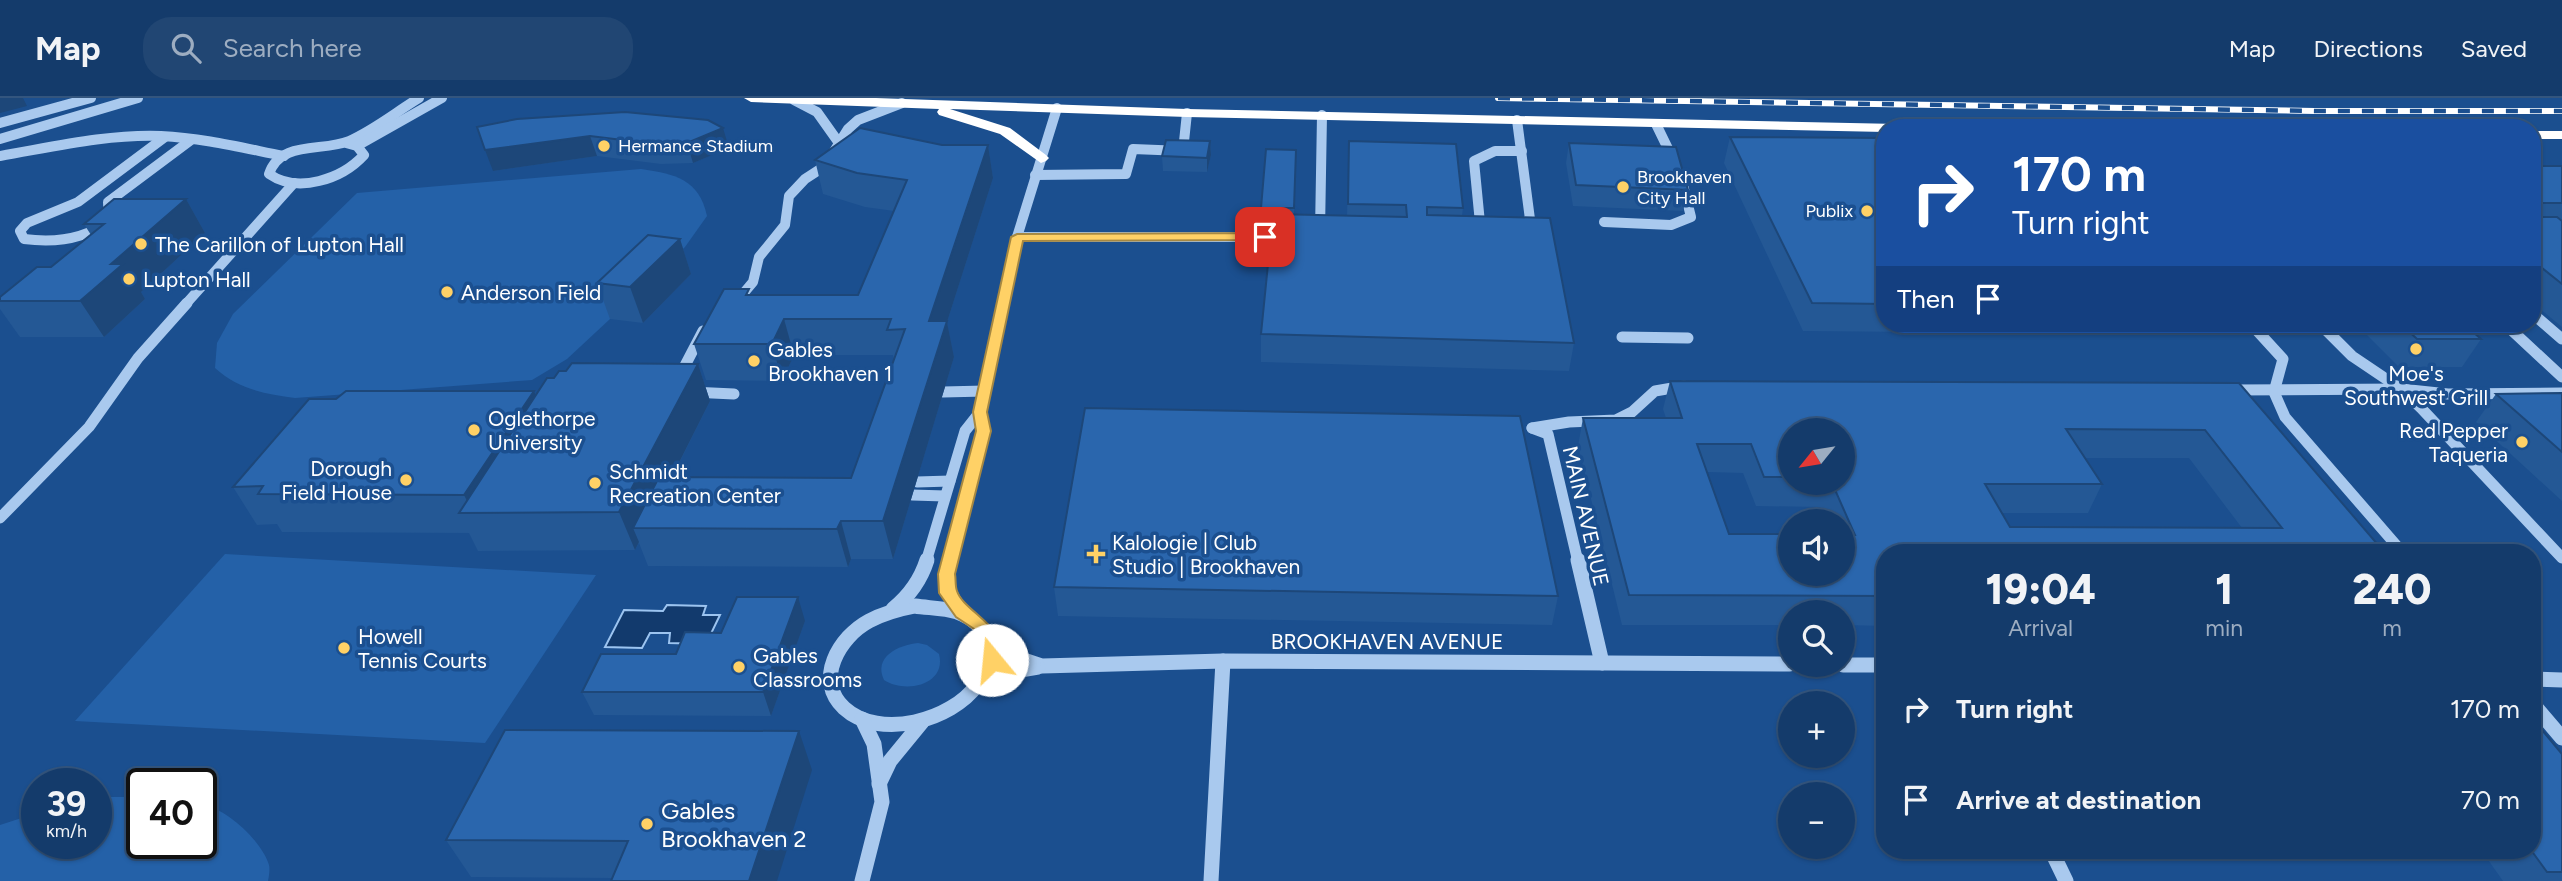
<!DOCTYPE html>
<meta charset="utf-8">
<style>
body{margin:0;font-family:Figtree,sans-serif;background:#214673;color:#f1f3f6;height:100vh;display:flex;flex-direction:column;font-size:26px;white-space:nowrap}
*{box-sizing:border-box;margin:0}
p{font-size:23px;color:#9dadc1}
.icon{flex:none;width:38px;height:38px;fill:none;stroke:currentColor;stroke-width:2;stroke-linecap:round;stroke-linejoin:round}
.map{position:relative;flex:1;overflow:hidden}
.details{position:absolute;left:1876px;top:446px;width:665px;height:315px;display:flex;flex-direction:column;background:#143b6b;border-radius:28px;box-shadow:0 2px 5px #0004,0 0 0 2px #33557e}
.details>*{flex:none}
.top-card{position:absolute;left:1876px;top:21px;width:665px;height:214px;border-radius:28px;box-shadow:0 2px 5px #0004,0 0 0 2px #33557e;background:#1a4fa0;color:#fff;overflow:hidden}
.needle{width:46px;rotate:240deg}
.controls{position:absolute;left:1778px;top:320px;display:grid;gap:14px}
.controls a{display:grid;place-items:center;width:77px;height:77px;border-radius:50%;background:#143b6b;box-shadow:0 2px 5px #0004,0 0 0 2px #33557e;font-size:35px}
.speed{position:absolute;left:21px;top:670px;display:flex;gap:14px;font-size:35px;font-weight:700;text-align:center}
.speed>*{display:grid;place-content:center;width:91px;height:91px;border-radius:50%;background:#143b6b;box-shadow:0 2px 5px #0004,0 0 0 2px #33557e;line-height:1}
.speed small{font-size:18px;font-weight:400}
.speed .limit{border:4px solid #111;border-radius:10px;background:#fff;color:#111}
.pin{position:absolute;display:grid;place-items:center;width:60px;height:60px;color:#fff;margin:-30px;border-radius:14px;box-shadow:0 4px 10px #0006}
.me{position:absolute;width:77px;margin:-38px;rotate:343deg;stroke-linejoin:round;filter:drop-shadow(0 0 5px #0008)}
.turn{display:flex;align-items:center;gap:24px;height:147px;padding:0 21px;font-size:32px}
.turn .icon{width:91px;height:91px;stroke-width:2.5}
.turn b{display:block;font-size:49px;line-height:60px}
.then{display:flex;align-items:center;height:66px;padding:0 21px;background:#0003;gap:14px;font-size:26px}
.eta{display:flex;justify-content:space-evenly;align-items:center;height:119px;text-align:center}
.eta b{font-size:42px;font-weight:800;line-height:49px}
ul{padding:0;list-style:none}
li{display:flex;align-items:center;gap:21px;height:91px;padding:0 21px}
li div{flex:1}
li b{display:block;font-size:26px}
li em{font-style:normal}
header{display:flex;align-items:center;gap:42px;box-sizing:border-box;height:98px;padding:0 35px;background:#143b6b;border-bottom:2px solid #33557e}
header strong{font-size:33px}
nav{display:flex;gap:38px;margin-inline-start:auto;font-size:24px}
.search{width:490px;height:63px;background:#214673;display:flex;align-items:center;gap:18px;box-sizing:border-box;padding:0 24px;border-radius:28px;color:#9dadc1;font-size:26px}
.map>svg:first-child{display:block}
.green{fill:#2461a8}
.water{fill:#123a6d;stroke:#9cc4f0;stroke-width:2}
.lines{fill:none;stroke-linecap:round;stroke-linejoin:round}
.minor-far2{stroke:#a9c9ee;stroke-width:10}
.minor-far1{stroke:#a9c9ee;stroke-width:11}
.minor{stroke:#a9c9ee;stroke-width:15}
.highway{fill:#fff;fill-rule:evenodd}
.rail-casing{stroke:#fff;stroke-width:6}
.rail{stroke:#1b4f8f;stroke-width:4.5;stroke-dasharray:12;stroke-linecap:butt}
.wall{fill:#245895;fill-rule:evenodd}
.shaded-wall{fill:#1d4779}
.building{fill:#2a66ad;stroke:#1d4779;stroke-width:2;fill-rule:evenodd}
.route{fill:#ffd166;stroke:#a68842;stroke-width:2}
.poi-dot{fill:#ffd166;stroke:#1b4f8f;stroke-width:2.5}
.labels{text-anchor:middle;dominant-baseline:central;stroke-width:7;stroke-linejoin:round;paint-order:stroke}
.far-poi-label{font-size:18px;fill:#fff;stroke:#1b4f8f;text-anchor:start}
.poi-label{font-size:21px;fill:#fff;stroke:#1b4f8f;text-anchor:start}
.street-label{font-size:21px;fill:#fff;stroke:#1b4f8f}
.near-poi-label{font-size:24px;fill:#fff;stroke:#1b4f8f;text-anchor:start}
</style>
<header>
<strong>Map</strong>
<div class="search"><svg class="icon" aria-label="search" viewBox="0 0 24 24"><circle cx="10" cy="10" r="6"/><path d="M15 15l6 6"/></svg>Search here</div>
<nav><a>Map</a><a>Directions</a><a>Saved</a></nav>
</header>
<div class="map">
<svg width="2562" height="783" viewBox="0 0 2562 783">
<rect width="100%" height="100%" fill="#1b4f8f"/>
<!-- green -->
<g class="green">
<path d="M 641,71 C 675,76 699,81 707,118 L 685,149 L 610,221 L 567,261 L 532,282 L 295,300 C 265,296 238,291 215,270 L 217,245 L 233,216 L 357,95 Z"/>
<path d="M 225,456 L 596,477 L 485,645 L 75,623 Z"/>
<path d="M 918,545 L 927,547 L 939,556 C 947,587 905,596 884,582 C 873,559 898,547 918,545 Z"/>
<path d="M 96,699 L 142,699 L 142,746 L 201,746 L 201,706 C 226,710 262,743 269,767 C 270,771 269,778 268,783 L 0,783 L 0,727 L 37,715 L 37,746 L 96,746 Z"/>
</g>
<!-- water -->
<path class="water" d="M 667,507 L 706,508 L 703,517 L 720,517 L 706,546 L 669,545 L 670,535 L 650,535 L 642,550 L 605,549 L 624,512 L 663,513 Z"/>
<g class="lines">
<!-- minor-far2 -->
<g class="minor-far2">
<path d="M 794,2 L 817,14 L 839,45"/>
<path d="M 1517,22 L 1531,129 L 1529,135"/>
<path d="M 0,25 L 91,0"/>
<path d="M 1656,26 L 1674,63"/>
<path d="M 165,39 L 78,104 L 27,125 L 20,133 L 24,141 C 55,145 84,142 109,123 L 108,104 L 191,42"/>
<path d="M 0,41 L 138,0"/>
<path d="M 346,45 L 357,48 L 364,57 C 342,81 298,96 269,76 C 280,42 323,54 349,43 C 374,32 396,14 419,0"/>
<path d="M 357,48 L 442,0"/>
<path d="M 0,58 C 53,49 107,36 161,38 C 203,40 243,50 284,58"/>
<path d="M 1035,77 L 1126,76 L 1133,51 L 1183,53 L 1187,15"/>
<path d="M 1604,124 L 1671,127 L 1691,119 L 1682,83"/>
<path d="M 1488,130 L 1480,125 L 1474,63 L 1495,53 L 1522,53"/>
<path d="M 1320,133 L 1322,17"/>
<path d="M 1017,139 L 1286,139"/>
<path d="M 737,203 L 753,184 L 759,159 L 785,127 L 789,98 L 805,81 L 825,68 L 848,31 L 858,22 L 902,5"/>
<path d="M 185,207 L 294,85"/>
<path d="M 1003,207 L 1017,139 L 1057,10"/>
</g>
<!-- minor-far1 -->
<g class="minor-far1">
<path d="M 2532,215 L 2562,241"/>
<path d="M 2251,226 L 2283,261 L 2274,294 L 2285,319 L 2403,455"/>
<path d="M 2320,226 L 2352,258 L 2401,291 L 2421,310 L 2562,460"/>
<path d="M 2505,226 L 2562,279"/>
<path d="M 2453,227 L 2507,227"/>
<path d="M 1622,239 L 1688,240"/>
<path d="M 679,279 L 703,233"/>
<path d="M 2230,292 L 2401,291 L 2448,296 L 2562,295"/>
<path d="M 691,294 L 734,296"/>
<path d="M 943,294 L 985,293"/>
<path d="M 1532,330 L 1569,324 L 1616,322 L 1632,314 L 1655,293 L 1684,288"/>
<path d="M 1532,330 L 1548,336 L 1578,464"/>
<path d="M 917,384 L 950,383"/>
<path d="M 912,397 L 945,398"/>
<path d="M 0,420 L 89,329 L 138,260 L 187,205"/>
<path d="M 926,464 L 965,333 L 980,314"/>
<path d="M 950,464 L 983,333 L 980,314 L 1003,205"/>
</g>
<!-- minor -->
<g class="minor">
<path d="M 951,462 C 944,487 947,494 962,514"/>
<path d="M 1578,462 L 1602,565"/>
<path d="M 915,508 C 928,510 945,510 957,514 C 992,527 998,559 977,587 C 952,622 880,643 844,610 C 814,582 839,539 869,523 C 884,515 899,511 915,508 Z"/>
<path d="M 893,511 C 909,498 921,481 927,462"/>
<path d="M 990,543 L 1012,558 L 1042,568 L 1223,563 L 1790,566"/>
<path d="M 1843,567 L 1885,567"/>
<path d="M 2532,581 L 2562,582"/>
<path d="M 984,583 L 1005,575 L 1038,569"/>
<path d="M 2532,605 L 2562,640"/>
<path d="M 862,621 L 874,646 L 882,704 L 862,783"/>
<path d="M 879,686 L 890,663 L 922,624"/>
<path d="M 2051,752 L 2066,783"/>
<path d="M 1211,783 L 1223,563"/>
</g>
<!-- highway -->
<g class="highway">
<path d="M 744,0 L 876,0 L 1187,11 L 1898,26 L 1905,30 L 1885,30 L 1885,34 L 1187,19 L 950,11 L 1010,30 L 1046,57 L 1049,60 L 1046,63 L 1041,65 L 1000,36 L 939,17 L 937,14 L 939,11 L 751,4 Z"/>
<rect x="2532" y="33" width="30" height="8"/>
</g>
<defs>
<path id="rail" d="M 1498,0 L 2315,13 L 2562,13"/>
</defs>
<!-- rail casing -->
<use href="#rail" class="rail-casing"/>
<!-- rail -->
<use href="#rail" class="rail"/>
</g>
<!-- wall -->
<g class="wall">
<path d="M 517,21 L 729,50 L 693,65 L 661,66 L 597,58 L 493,73 Z"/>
<path d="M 1730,39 L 1885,40 L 1885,226 L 2031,226 L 2027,235 L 1803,233 L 1724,65 Z"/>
<path d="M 1210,43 L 1211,57 L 1207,74 L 1163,73 L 1162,58 Z"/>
<path d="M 1349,43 L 1463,110 L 1462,118 L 1574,245 L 1569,273 L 1261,264 L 1261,236 L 1272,124 L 1262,124 L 1261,110 L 1296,66 L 1294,116 L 1347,118 Z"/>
<path d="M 1569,45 L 1688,92 L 1683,113 L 1573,108 L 1566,65 Z"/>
<path d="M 942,47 L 988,47 L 993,80 L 947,224 L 954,259 L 893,461 L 851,461 L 848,469 L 648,468 L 639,445 L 635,452 L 478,453 L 469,435 L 282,434 L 277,426 L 257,427 L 233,389 L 336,301 L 534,293 L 536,297 L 698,266 L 710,303 L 672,379 L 851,380 L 894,262 L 893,257 L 794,257 L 782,283 L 706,282 L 694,246 L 751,197 L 858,197 L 894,113 L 865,109 L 823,96 L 815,62 Z"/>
<path d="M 2532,68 L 2562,68 L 2562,229 L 2532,204 Z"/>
<path d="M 186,101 L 205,135 L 141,194 L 145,201 L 104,239 L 20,239 L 0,211 L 0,199 L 51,169 L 91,137 L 84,126 Z"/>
<path d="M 680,141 L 691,176 L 643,225 L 610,221 L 597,185 Z"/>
<path d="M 2356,226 L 2464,226 L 2481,241 L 2462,269 L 2399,269 Z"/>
<path d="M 1670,283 L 2239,285 L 2385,455 L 1885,455 L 1885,528 L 1843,527 L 1843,514 L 1790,514 L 1790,527 L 1622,527 L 1578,348 L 1583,320 L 1666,320 L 1663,311 ZM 1790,332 L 1843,385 L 1790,385 ZM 2085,360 L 2189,360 L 2242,430 L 2010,429 L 2002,415 L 2088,415 L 2102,386 ZM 1707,374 L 1743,375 L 1756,408 L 1820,409 L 1826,424 L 1843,424 L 1843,476 L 1729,436 Z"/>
<path d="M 2562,295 L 2562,403 L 2476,324 L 2496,296 Z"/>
<path d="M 1054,489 L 1558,498 L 1552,527 L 1058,518 Z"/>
<path d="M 805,523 L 771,618 L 594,617 L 582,594 L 676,556 L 721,535 Z"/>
<path d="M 2562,656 L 2562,783 L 2503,783 L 2481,752 L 2532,752 Z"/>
<path d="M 812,672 L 612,780 L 471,779 L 446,742 Z"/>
</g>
<!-- shaded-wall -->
<g class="shaded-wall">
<path d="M 0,0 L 23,0 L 27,8 L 0,15 Z"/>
<path d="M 723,30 L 729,50 L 693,65 L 687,45 Z"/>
<path d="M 590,38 L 597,58 L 493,73 L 485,52 Z"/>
<path d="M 1210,43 L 1211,57 L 1207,74 L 1207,60 Z"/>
<path d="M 988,47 L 993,80 L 947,224 L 954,259 L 893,461 L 883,423 L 929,223 Z"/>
<path d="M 186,101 L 205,135 L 141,194 L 145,201 L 104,239 L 80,203 L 111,166 Z"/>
<path d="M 680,141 L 691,176 L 643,225 L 630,189 Z"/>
<path d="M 784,221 L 794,257 L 782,283 L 772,246 Z"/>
<path d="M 698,266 L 710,303 L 646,430 L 633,430 L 639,444 L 635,452 L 619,414 Z"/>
<path d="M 534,293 L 550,330 L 473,415 L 464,397 Z"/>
<path d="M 841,423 L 851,461 L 848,469 L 837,431 Z"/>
<path d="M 798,499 L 805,523 L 771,618 L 763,594 Z"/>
<path d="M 799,633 L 812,672 L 777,783 L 749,783 Z"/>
</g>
<!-- building -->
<g class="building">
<path d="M 625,14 L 708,22 L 723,30 L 687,45 L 655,46 L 590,38 L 485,52 L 477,29 L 517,21 Z"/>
<path d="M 860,30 L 942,47 L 988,47 L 929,223 L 947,223 L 883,423 L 841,423 L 837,431 L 633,430 L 659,379 L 851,380 L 905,231 L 887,232 L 891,221 L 784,221 L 772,246 L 694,246 L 724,191 L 749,191 L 746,197 L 858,197 L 907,82 L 857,75 L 815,62 Z"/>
<path d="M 1730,39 L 1885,40 L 1885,206 L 1812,205 Z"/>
<path d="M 1166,42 L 1210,43 L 1207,60 L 1162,58 Z"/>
<path d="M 1349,43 L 1456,46 L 1463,110 L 1427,109 L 1427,117 L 1550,120 L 1574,245 L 1261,236 L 1273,116 L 1407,119 L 1406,107 L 1348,106 Z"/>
<path d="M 1569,45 L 1676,49 L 1688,92 L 1576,87 Z"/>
<path d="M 1266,51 L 1296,52 L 1294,110 L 1261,110 Z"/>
<rect x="2532" y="68" width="30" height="37"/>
<path d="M 114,101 L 186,101 L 111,166 L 123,166 L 80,203 L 0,203 L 0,199 L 37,169 L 51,169 L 104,126 L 84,126 Z"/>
<path d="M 2532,119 L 2557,119 L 2562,123 L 2562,186 L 2532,162 Z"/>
<path d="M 648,137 L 680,141 L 630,189 L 597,185 Z"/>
<path d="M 2401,226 L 2464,226 L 2481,241 L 2417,241 Z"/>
<path d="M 572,265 L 698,266 L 619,414 L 459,415 L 547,280 L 554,280 L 559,273 L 566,273 Z"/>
<path d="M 1670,283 L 2239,285 L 2385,455 L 1885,455 L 1885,498 L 1629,497 L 1583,320 L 1682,320 ZM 2066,331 L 2205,332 L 2282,430 L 2010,429 L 1985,386 L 2102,386 ZM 1790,332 L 1843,332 L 1843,385 L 1832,385 L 1855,437 L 1843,437 L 1843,476 L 1790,476 L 1790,436 L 1729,436 L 1697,346 L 1751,346 L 1764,379 L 1790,379 Z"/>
<path d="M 346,293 L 534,293 L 464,397 L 258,396 L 263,388 L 233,389 L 309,301 L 336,301 Z"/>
<path d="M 2562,295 L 2562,354 L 2496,296 Z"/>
<path d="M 1085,310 L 1520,318 L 1558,498 L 1054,489 Z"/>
<path d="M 737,499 L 798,499 L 763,594 L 582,594 L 601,556 L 676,556 L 685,534 L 721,535 Z"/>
<path d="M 2532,620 L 2562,656 L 2562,774 L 2547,774 L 2531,752 L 2532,752 Z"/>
<path d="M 505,632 L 799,633 L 749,783 L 611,783 L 628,743 L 446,742 Z"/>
</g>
<!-- route -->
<path class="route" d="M 1265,135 L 1270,136 L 1270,142 L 1023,143 L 987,314 L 991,333 L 955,476 C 956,481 955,488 957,493 C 964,515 1016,532 998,567 L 985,567 L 981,543 L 974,531 L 956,519 L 939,495 L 938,476 L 976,333 L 973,314 L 1011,139 L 1017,136 Z"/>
<!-- markers -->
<g class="poi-dot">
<circle cx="604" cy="48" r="7"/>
<circle cx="1623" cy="89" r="7"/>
<circle cx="1867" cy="113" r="7"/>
<circle cx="141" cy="146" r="7"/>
<circle cx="129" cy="181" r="7"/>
<circle cx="447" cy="194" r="7"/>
<circle cx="2416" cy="251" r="7"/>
<circle cx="754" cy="263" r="7"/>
<circle cx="474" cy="332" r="7"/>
<circle cx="2522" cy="344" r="7"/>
<circle cx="406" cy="382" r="7"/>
<circle cx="595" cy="385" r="7"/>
<path d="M1092.5 445.5h7v7h7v7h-7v7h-7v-7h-7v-7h7z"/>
<circle cx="344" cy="550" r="7"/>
<circle cx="739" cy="569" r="7"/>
<circle cx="647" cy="726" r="7"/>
</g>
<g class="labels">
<!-- far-poi labels -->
<g class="far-poi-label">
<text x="618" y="48">Hermance Stadium</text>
<text x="1637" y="79">Brookhaven<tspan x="1637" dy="21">City Hall</tspan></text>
<text x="1853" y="113" text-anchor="end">Publix</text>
</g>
<!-- poi labels -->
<g class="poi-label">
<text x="155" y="146">The Carillon of Lupton Hall</text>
<text x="143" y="181">Lupton Hall</text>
<text x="461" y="194">Anderson Field</text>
<text x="768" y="251">Gables<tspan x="768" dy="24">Brookhaven 1</tspan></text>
<text x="2416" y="275" text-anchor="middle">Moe's<tspan x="2416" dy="24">Southwest Grill</tspan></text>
<text x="488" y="320">Oglethorpe<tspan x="488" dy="24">University</tspan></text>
<text x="2508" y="332" text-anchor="end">Red Pepper<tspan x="2508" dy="24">Taqueria</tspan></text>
<text x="392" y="370" text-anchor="end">Dorough<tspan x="392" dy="24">Field House</tspan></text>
<text x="609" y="373">Schmidt<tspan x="609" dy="24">Recreation Center</tspan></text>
<text x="1112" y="444">Kalologie | Club<tspan x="1112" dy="24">Studio | Brookhaven</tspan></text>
<text x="358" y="538">Howell<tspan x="358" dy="24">Tennis Courts</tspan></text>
<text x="753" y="557">Gables<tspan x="753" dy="24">Classrooms</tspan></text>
</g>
<!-- street labels -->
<g class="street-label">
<text transform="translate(1586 418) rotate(77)">MAIN AVENUE</text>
<text x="1387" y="543">BROOKHAVEN AVENUE</text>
</g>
<!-- near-poi labels -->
<g class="near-poi-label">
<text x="661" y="712">Gables<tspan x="661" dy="28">Brookhaven 2</tspan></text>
</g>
</g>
</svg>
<div class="controls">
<a><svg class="needle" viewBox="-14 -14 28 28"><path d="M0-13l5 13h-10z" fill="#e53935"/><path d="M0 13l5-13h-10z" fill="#9dadc1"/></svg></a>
<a><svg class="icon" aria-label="sound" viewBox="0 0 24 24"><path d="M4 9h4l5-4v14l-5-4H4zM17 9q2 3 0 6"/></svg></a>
<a><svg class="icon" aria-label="search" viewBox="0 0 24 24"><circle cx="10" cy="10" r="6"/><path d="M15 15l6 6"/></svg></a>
<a>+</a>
<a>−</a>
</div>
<div class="speed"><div>39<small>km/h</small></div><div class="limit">40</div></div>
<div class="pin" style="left:1265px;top:139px;background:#d93025"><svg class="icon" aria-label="arrive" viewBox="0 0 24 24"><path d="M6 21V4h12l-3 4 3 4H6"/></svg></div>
<svg class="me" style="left:992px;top:562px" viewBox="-20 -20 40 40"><circle r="19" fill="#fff"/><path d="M0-13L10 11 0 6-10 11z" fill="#ffd166"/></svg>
<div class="top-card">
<div class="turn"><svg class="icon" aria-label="right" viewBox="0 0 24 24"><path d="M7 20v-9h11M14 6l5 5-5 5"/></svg><div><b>170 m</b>Turn right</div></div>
<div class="then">Then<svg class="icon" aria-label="arrive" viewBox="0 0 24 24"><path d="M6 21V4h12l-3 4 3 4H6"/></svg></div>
</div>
<section class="details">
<div class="eta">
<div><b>19:04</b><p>Arrival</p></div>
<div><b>1</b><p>min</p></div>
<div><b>240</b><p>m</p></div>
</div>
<ul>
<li><svg class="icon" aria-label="right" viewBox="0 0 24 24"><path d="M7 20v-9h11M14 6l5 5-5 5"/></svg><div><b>Turn right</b></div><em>170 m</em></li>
<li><svg class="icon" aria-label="arrive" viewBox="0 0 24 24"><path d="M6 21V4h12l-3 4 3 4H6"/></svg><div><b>Arrive at destination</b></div><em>70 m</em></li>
</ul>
</section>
</div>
